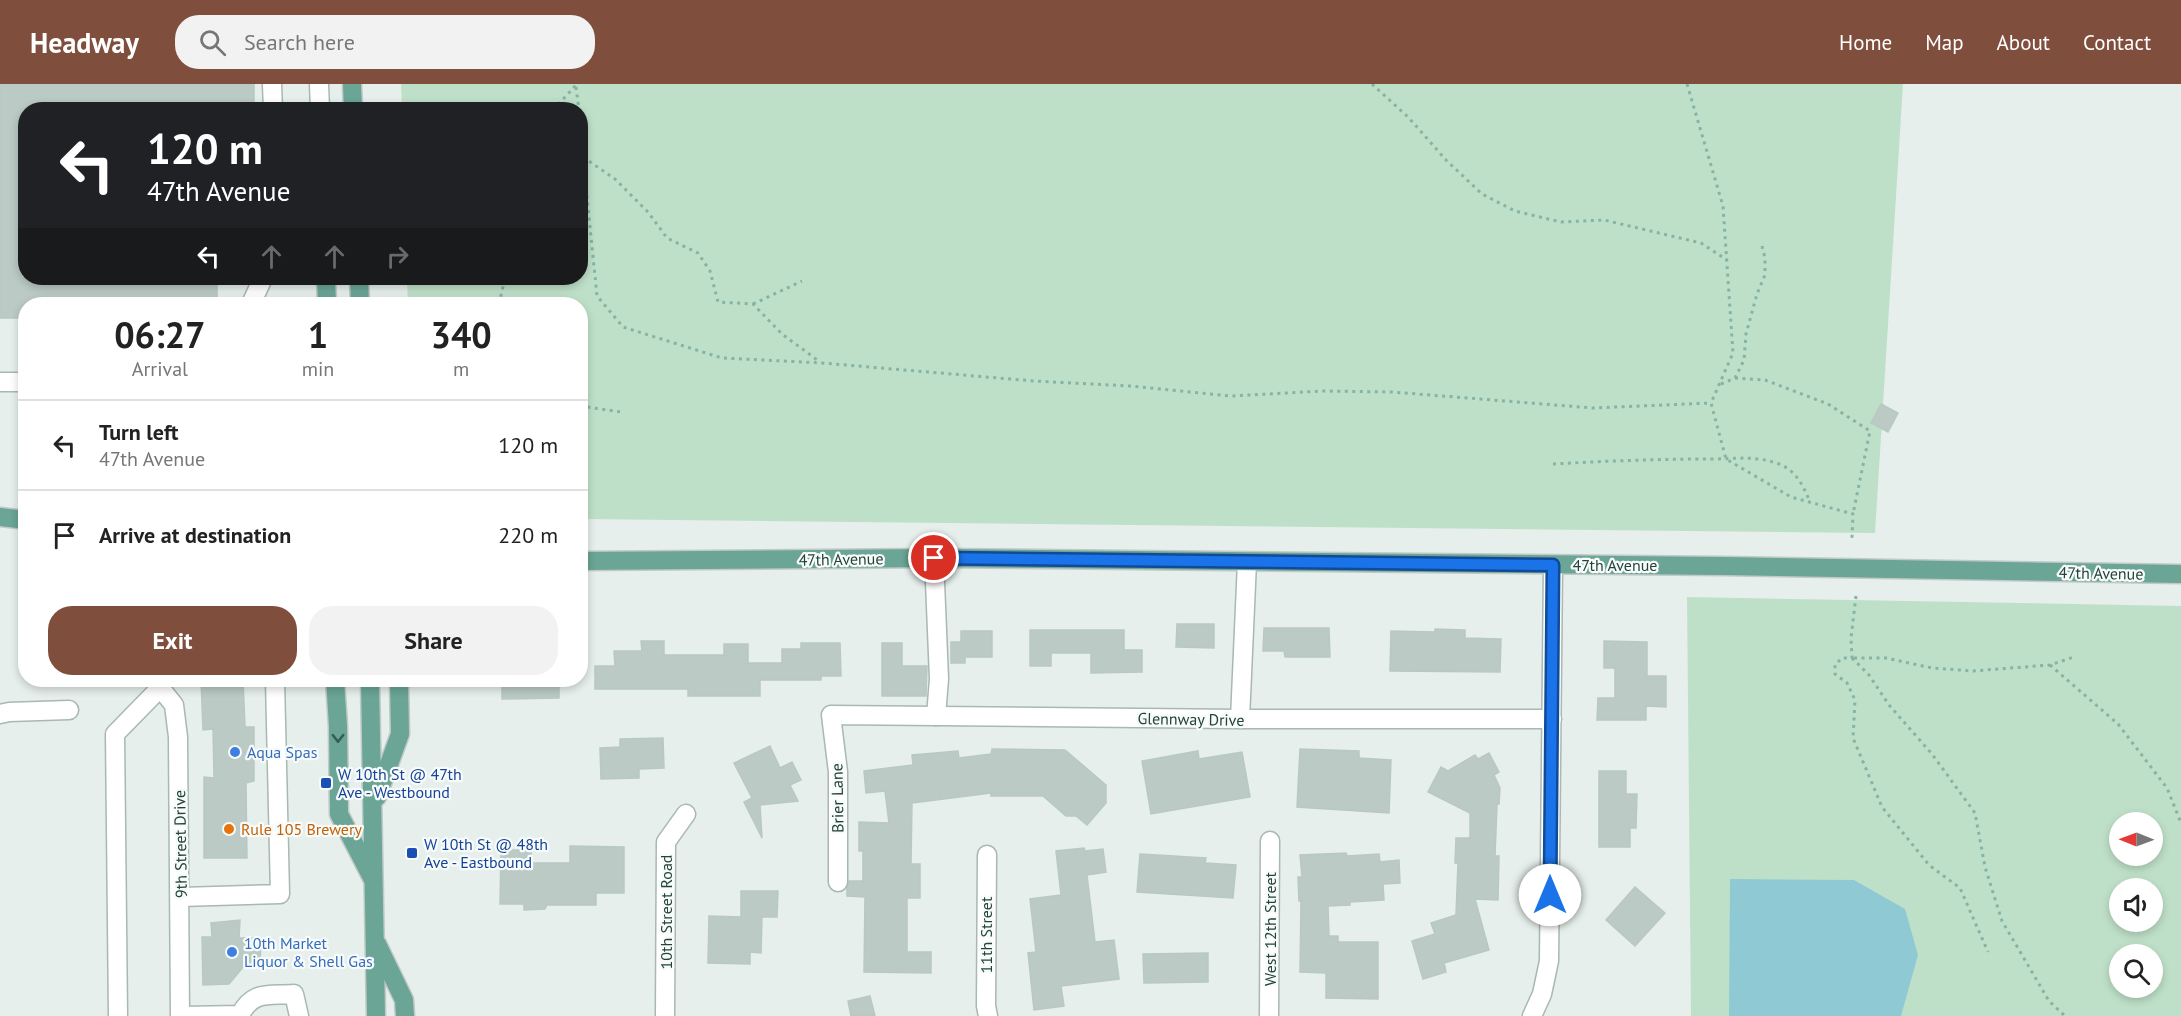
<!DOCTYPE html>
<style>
body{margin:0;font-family:"PT Sans",sans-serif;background:#f2f2f2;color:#222;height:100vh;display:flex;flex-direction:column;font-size:22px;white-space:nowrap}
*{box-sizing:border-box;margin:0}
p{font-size:20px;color:#767676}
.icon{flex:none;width:33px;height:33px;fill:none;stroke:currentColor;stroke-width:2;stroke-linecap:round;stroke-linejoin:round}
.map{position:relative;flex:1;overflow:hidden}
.details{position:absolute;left:18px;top:213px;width:570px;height:390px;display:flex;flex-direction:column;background:#fff;border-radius:24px;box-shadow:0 3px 9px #0003}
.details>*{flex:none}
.banner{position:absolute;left:18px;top:18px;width:570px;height:183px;border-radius:24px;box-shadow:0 3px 9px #0003;background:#202124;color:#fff;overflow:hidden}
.needle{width:39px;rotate:271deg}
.tools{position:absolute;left:2109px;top:728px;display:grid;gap:12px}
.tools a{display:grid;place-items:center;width:54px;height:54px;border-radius:50%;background:#fff;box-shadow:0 3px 9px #0003;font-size:30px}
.pin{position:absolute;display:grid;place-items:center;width:51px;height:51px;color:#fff;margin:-26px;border:3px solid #fff;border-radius:50%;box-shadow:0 2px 6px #0007}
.me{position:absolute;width:66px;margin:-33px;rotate:0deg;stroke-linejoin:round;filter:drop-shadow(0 0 4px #0008)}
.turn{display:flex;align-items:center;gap:21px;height:126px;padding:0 30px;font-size:27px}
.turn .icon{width:78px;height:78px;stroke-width:2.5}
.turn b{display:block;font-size:42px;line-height:51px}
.lanes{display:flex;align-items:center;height:57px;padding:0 30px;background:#0003;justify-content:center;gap:30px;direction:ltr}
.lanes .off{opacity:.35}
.eta{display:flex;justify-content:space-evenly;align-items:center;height:102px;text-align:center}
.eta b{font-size:36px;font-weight:700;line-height:42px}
.button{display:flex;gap:12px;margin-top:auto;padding:12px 30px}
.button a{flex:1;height:69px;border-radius:24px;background:#804e3d;color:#fff;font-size:24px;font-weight:700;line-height:69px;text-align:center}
.button a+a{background:#f2f2f2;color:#222}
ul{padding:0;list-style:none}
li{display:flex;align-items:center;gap:18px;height:90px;padding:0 30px;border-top:2px solid #e0e0e0}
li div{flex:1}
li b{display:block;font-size:22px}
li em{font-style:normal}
header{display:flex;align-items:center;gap:36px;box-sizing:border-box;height:84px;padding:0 30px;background:#804e3d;color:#fff}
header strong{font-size:28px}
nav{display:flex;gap:33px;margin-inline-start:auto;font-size:21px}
.search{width:420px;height:54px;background:#f2f2f2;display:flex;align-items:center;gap:15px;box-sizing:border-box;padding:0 21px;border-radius:24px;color:#767676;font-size:22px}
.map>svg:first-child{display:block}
.green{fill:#bfe0c8;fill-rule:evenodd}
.water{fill:#8ec9d4}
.building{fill:#bbcac4;stroke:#b8c9c2;stroke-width:1.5}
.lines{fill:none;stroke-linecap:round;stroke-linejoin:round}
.minor-casing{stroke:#a8b8b2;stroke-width:21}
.major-casing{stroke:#c2cac8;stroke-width:21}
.path{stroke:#86b3a5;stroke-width:3;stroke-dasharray:3 4.5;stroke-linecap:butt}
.minor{stroke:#fff;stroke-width:18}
.major{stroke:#6aa596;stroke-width:18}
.oneway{stroke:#365b51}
.route-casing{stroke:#114b97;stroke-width:15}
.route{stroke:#1a73e8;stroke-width:10}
.shop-dot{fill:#3f7fe0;stroke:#f7fbf9;stroke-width:2}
.transit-dot{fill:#1a4fb4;stroke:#f7fbf9;stroke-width:2}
.food-dot{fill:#e8710a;stroke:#f7fbf9;stroke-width:2}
.labels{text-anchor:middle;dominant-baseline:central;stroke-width:4.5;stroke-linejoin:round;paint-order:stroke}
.street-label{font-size:16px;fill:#24423a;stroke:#f7fbf9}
.shop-label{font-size:16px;fill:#366cbe;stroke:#f7fbf9;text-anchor:start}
.transit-label{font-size:16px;fill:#164399;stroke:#f7fbf9;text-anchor:start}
.food-label{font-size:16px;fill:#c56008;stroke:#f7fbf9;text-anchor:start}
</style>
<header>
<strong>Headway</strong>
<div class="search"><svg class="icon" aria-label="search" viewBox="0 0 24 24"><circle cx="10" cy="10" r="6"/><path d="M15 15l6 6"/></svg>Search here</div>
<nav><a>Home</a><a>Map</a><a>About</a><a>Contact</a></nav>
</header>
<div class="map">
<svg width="2181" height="932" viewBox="0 0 2181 932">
<rect width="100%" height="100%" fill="#e6efeb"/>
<!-- green -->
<g class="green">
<path d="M 401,0 L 1903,0 L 1875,449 L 581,435 L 580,220 L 408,220 L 407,194 L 580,194 L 580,26 L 402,25 Z"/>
<path d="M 1687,513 L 2181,522 L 2181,932 L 1691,932 ZM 2120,738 L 2152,738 L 2152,771 L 2120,771 ZM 2120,804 L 2152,804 L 2152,837 L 2120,837 ZM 2120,870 L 2152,870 L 2152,903 L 2120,903 Z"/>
</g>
<!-- water -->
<path class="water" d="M 1730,795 L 1854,796 L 1905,825 L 1918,871 L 1901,932 L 1729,932 Z"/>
<!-- building -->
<g class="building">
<path d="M 0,0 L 254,0 L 254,26 L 26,26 L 26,194 L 217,194 L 217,220 L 26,220 L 26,234 L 0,234 Z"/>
<path d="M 1881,320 L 1898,329 L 1888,348 L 1871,339 Z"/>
<path d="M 1177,540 L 1214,540 L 1214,564 L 1176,563 Z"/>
<path d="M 1264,544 L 1329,544 L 1330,573 L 1285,573 L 1284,567 L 1263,567 Z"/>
<path d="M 1435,545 L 1465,546 L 1465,554 L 1501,555 L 1500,588 L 1390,587 L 1391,547 L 1435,548 Z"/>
<path d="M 1030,546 L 1124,546 L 1124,566 L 1142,566 L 1142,588 L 1091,589 L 1091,569 L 1051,569 L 1051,582 L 1030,582 Z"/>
<path d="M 961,547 L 992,547 L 992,573 L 965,573 L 965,579 L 951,579 L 951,558 L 961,558 Z"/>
<path d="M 641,557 L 664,557 L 664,571 L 724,571 L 724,560 L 748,560 L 748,579 L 782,579 L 782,565 L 801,565 L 801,559 L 840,559 L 841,592 L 821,592 L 821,596 L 760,596 L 760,612 L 688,612 L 688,605 L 595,605 L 595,582 L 615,582 L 614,567 L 642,567 Z"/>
<path d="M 1604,557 L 1647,558 L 1647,592 L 1666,592 L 1666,623 L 1646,622 L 1646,636 L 1597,636 L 1598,614 L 1615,614 L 1615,584 L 1604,584 Z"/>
<path d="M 882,559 L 902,559 L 902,582 L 927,582 L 926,612 L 882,612 Z"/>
<path d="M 201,596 L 243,596 L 245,643 L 254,643 L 254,697 L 246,699 L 247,774 L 204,774 L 204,693 L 214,694 L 213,645 L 203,646 Z"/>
<path d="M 502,596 L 559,596 L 559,614 L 502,615 Z"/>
<path d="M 663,654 L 664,684 L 639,685 L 639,694 L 601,695 L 600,664 L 620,663 L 620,655 Z"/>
<path d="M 770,662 L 780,684 L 792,678 L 801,696 L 790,701 L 798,717 L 760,721 L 762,754 L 744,718 L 752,714 L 734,679 Z"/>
<path d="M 992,665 L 1065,666 L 1106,701 L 1106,719 L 1087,741 L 1076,732 L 1066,732 L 1043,712 L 991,712 L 991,709 L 912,719 L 911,780 L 920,780 L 920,814 L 907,814 L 907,868 L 931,868 L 931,889 L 864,888 L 865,813 L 847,812 L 847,804 L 849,797 L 863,797 L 863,767 L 859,767 L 859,738 L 889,739 L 885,707 L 866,709 L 864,687 L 913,681 L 912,671 L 958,667 L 959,674 L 991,670 Z"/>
<path d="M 1300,665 L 1359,667 L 1359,674 L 1391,676 L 1389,729 L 1297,723 Z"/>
<path d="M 1198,667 L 1199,675 L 1242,668 L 1250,713 L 1151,730 L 1142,677 Z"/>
<path d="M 1489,669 L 1499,688 L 1494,691 L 1500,704 L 1499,720 L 1497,720 L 1495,772 L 1499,772 L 1498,816 L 1475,815 L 1489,866 L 1444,879 L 1446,888 L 1423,895 L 1412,857 L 1435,850 L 1431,839 L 1456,831 L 1458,779 L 1455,779 L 1456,754 L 1470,754 L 1470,729 L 1428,708 L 1441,683 L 1448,687 L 1475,671 L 1478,675 Z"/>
<path d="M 1599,687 L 1626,687 L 1626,710 L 1637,710 L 1636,744 L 1630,744 L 1630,763 L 1599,763 Z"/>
<path d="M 570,762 L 624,763 L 624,809 L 596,809 L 596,821 L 547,821 L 545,825 L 524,826 L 524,820 L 500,820 L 501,766 L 531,766 L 531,779 L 570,779 Z"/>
<path d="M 1084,764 L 1085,767 L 1103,765 L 1106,788 L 1087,791 L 1095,858 L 1114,856 L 1119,895 L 1061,902 L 1064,922 L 1034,926 L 1028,869 L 1036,868 L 1030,815 L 1061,811 L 1056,767 Z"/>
<path d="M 1346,769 L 1347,772 L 1379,770 L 1380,778 L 1399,776 L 1400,799 L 1383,800 L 1384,816 L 1350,818 L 1350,821 L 1328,822 L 1329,852 L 1338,852 L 1338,858 L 1378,858 L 1378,915 L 1326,914 L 1326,889 L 1300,888 L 1301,817 L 1299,817 L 1298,793 L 1302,793 L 1300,771 Z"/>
<path d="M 1140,770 L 1206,774 L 1205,779 L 1236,781 L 1233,814 L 1137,808 Z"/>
<path d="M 1635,803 L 1665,829 L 1635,862 L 1606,836 Z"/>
<path d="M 741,807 L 778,807 L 777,833 L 762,833 L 761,869 L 750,868 L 750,880 L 708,879 L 709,832 L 741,833 Z"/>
<path d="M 240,836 L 239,854 L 261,854 L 260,882 L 244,882 L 229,900 L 203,901 L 202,853 L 212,853 L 211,839 Z"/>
<path d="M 1208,869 L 1208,898 L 1144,899 L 1143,870 Z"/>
<path d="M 870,912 L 875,932 L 851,932 L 848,917 Z"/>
</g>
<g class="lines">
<defs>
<g id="minor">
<path d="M 272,0 L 273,26"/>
<path d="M 319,0 L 320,26"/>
<path d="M 251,220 L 263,194"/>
<path d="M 0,298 L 26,298"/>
<path d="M 934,474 L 939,595 L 936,632"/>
<path d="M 154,596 L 174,621 L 178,653 L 180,932"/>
<path d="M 0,630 L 9,628 L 69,626"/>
<path d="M 1240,635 L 1247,478"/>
<path d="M 987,771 L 986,922 L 988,932"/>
<path d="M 838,798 L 838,688 L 831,631 L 1240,635 L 1552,635"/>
<path d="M 181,813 L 280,810 L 275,596"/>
<path d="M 118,932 L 115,650 L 160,604"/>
<path d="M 183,932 L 240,931 C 253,906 268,912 294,910 L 299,932"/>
<path d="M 665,932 L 666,758 L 686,730"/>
<path d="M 1269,932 L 1270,757"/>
<path d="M 1532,932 L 1542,910 L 1549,877 L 1553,481"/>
</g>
<g id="major">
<path d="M 352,0 L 353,26"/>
<path d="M 326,194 L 327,220"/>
<path d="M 359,194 L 360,220"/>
<path d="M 0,433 L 26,436"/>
<path d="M 580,477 L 934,474 L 1723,482 L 2181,490"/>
<path d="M 335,596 L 338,642 L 339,730 L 372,794"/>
<path d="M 370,596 L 376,932"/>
<path d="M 377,713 L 400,650 L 399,596"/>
<path d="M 377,860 L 404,916 L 405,932"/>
</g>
</defs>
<!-- minor casing -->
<use href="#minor" class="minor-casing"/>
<!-- major casing -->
<use href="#major" class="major-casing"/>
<!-- path -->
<g class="path">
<path d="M 1372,0 L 1409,34 L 1446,76 L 1482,110 L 1515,127 L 1561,138 L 1604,136 L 1701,159 L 1727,176"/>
<path d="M 1687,0 L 1723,122 L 1733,269 L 1711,319 L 1726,375 L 1791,413 L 1853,430 L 1852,454"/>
<path d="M 576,3 L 579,26"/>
<path d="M 553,26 L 577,0"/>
<path d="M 580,44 L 597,212 L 623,243 L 722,274 L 822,279 L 1034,297 L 1130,302 L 1231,312 L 1323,307 L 1392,308 L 1593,324 L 1711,319"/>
<path d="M 583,73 L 615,95 L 648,128 L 667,154 L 698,169 L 710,187 L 718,218 L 753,220 L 782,250 L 820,278"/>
<path d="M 499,220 L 505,194"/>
<path d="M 753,220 L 802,197"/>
<path d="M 1735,294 L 1765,296 L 1828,320 L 1870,347 L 1853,430"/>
<path d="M 1721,300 L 1735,294 L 1744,276 L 1746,250 L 1757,210 L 1765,191 L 1765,174 L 1762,162"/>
<path d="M 580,322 L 621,328"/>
<path d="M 1553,380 C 1605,377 1658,375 1711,375 C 1735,375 1755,371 1779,380 C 1797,387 1803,402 1810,418"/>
<path d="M 1856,512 L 1851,554 L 1852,574 L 1842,574 L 1835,581 L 1835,590 L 1847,599 L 1855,616 L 1853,654 L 1882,723 L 1929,781 L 1960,804 L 1988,868"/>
<path d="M 1852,574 L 1869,591 L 1889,621 L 1932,670 L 1975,729 L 1985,783 L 2002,837 L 2049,917 L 2065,932"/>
<path d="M 1854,574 L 1886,574 L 1932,584 L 1973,587 L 2050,581 L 2074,573"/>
<path d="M 2050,581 L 2118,640 L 2167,704 L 2181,739"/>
</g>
<!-- minor -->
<use href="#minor" class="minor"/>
<!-- major -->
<use href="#major" class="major"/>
</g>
<!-- one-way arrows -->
<defs><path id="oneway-chevron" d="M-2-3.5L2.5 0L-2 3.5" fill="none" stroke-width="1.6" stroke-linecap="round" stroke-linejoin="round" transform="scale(1.5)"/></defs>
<use class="oneway" href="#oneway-chevron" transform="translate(338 654) rotate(90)"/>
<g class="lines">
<defs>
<path id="route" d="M 934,474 L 1553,481 L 1550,811"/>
</defs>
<!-- route casing -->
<use href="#route" class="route-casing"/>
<!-- route -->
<use href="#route" class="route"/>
</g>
<!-- markers -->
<g class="shop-dot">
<circle cx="235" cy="668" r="6"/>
<circle cx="232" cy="868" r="6"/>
</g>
<g class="transit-dot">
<rect x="320" y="693" width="12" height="12" rx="3"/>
<rect x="406" y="763" width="12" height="12" rx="3"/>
</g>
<circle class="food-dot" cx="229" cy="745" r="6"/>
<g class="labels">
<!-- street labels -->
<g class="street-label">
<text transform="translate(841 475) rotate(-1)">47th Avenue</text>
<text x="1615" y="481">47th Avenue</text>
<text transform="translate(2101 489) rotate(1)">47th Avenue</text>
<text transform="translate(1191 635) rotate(1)">Glennway Drive</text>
<text transform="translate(837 714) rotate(-91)">Brier Lane</text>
<text transform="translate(180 760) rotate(-91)">9th Street Drive</text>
<text transform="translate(666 828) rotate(-90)">10th Street Road</text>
<text transform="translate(1270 845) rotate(-90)">West 12th Street</text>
<text transform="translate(986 851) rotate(-90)">11th Street</text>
</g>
<!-- shop labels -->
<g class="shop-label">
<text x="247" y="668">Aqua Spas</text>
<text x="244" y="859">10th Market<tspan x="244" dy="18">Liquor &amp; Shell Gas</tspan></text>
</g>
<!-- transit labels -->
<g class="transit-label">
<text x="338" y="690">W 10th St @ 47th<tspan x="338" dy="18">Ave - Westbound</tspan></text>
<text x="424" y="760">W 10th St @ 48th<tspan x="424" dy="18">Ave - Eastbound</tspan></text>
</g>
<!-- food labels -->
<g class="food-label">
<text x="241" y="745">Rule 105 Brewery</text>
</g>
</g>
</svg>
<div class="tools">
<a><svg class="needle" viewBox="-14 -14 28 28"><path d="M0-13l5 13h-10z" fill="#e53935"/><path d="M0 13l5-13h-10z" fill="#767676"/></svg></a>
<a><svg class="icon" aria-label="sound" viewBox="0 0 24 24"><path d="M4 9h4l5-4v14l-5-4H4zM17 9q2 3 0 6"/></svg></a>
<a><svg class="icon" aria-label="search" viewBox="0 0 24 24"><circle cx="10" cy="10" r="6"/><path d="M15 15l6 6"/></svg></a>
</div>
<div class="pin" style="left:934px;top:474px;background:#d93025"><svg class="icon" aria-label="arrive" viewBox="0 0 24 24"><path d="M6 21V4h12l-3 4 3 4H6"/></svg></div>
<svg class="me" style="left:1550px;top:811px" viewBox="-20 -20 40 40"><circle r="19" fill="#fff"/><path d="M0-13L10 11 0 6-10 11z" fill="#1a73e8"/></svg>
<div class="banner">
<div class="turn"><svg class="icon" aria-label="left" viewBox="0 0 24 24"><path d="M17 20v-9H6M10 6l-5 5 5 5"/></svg><div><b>120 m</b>47th Avenue</div></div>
<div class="lanes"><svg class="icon" aria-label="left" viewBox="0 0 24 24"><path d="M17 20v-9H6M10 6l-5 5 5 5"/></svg><svg class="icon off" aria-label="ahead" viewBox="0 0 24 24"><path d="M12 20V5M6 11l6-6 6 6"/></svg><svg class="icon off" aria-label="ahead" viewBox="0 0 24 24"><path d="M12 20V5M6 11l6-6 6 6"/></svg><svg class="icon off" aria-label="right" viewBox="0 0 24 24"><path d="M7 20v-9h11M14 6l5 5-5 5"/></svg></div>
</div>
<section class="details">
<div class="eta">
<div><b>06:27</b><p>Arrival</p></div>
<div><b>1</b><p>min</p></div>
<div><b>340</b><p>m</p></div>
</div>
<ul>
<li><svg class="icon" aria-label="left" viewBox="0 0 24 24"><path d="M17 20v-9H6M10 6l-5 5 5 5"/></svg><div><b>Turn left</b><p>47th Avenue</p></div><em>120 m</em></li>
<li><svg class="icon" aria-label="arrive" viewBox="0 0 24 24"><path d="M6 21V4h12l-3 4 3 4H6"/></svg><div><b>Arrive at destination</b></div><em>220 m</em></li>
</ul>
<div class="button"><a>Exit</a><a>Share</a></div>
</section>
</div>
